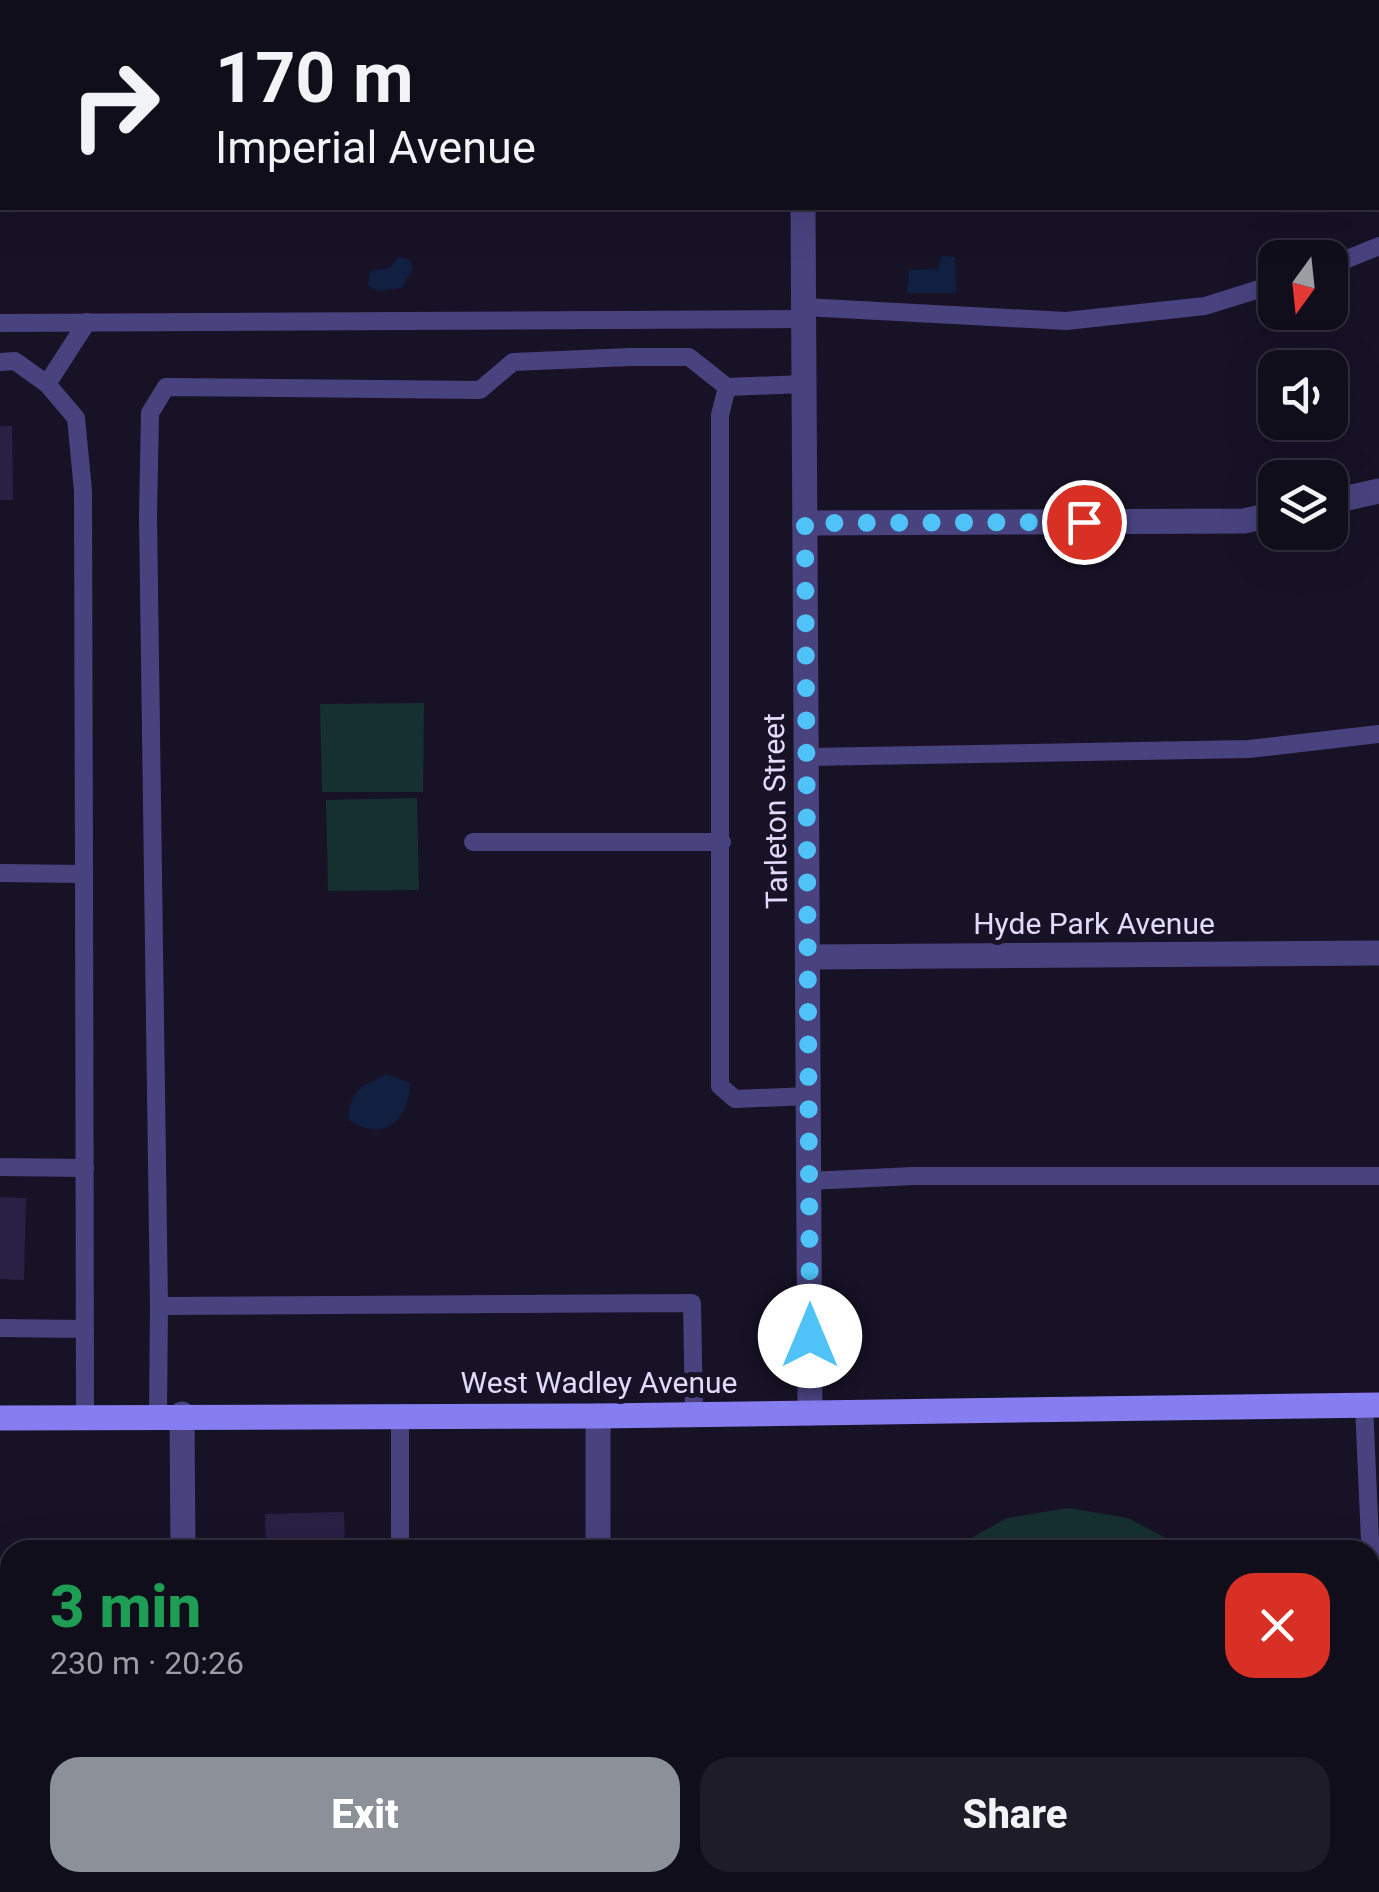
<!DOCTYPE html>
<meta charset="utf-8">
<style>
body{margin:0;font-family:Roboto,sans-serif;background:#1e1c29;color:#f1f3f6;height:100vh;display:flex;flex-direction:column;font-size:38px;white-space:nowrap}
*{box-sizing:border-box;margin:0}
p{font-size:32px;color:#9c9ca3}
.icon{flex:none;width:55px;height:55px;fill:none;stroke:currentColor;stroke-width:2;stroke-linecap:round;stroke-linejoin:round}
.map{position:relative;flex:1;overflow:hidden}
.details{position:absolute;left:0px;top:1540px;width:1380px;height:352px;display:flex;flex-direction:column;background:#110e1c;border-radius:30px 30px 0 0;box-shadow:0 10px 40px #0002,0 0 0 2px #302e3b}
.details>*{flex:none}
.guide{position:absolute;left:0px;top:0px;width:1380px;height:210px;box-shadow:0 10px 40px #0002,0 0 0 2px #302e3b;background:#110e1c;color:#f1f3f6;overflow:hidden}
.needle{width:65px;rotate:195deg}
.tools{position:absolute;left:1258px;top:240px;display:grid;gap:20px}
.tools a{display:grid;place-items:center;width:90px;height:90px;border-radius:20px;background:#110e1c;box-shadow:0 10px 40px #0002,0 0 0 2px #302e3b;font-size:50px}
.pin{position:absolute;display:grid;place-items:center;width:85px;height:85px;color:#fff;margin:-42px;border:5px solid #fff;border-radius:50%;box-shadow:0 2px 10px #0007}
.me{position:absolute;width:110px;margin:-55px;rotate:0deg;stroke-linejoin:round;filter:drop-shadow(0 0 8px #0008)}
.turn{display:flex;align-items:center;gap:35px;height:210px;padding:0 50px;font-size:45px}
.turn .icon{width:130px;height:130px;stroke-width:2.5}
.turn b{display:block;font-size:70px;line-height:85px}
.round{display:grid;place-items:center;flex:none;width:105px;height:105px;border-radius:30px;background:#1e1c29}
.overview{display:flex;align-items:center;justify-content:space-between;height:170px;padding:0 50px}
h1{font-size:60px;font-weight:800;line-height:75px;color:#1e9e55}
.primary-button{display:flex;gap:20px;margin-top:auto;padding:20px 50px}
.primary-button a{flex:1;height:115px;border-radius:30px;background:#8c9099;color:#fff;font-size:40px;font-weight:800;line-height:115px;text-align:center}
.primary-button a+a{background:#1e1c29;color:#f1f3f6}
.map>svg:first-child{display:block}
.green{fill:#162f2f}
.water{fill:#112040}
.building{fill:#292044}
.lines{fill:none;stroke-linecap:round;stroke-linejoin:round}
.service{stroke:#48437f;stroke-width:18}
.minor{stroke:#48437f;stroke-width:25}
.tertiary{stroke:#48437f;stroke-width:25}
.secondary{stroke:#857df0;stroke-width:25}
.route{stroke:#4fc3f7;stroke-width:18;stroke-dasharray:0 32.4}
.labels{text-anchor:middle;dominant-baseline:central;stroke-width:10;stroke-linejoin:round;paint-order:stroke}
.street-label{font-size:30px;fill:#e0dbfb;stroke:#171226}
</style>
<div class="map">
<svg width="1379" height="1892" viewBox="0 0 1379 1892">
<rect width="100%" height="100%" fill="#171226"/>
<!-- green -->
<g class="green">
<path d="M 424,703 L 423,792 L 322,792 L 320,704 Z"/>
<path d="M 417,798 L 419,890 L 328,891 L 326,800 Z"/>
<path d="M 1068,1508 L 1128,1518 L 1189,1550 L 949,1550 L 1007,1518 Z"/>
<path d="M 1183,1883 L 1183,1892 L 950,1892 L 950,1882 Z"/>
</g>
<!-- water -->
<g class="water">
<path d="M 942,256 L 955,257 L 956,293 L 907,293 L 909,270 L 938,269 Z"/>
<path d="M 399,257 L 409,259 L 413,268 L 402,288 L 377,291 L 368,285 L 370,271 L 390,268 Z"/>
<path d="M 387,1074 L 410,1083 C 409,1121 383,1143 349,1120 C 349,1091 363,1085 387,1074 Z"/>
</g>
<!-- building -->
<g class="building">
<path d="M 0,426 L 12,426 L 13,500 L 0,500 Z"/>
<path d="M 0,1197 L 26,1198 L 24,1280 L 0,1279 Z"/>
<path d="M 344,1512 L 345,1550 L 266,1550 L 265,1514 Z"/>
</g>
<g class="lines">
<!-- service -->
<g class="service">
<path d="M 1330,266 L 1379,246"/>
<path d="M 804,307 L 1066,321 L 1205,306 L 1275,284"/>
<path d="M 0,323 L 804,319"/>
<path d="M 0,362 L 15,361 L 47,384 L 76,418 L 83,491 L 84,874"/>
<path d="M 47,384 L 87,322"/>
<path d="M 727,387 L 720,415 L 720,1086 L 735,1099 L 809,1096"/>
<path d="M 807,757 L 1249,749 L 1379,734"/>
<path d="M 473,842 L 722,842"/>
<path d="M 0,873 L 84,874 L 85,1416"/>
<path d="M 0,1167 L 85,1168"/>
<path d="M 809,1181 L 913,1176 L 1379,1176"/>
<path d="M 159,1306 L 148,516 L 150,413 L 166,387 L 480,390 L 513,362 L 630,357 L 689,357 L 727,387 L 804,384"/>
<path d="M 0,1328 L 85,1329"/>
<path d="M 1364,1405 L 1372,1586 L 1379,1586"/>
<path d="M 158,1415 L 159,1306 L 692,1303 L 694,1415"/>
<path d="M 400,1415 L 400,1550"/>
<path d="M 400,1882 L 400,1892"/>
</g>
<!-- minor -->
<g class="minor">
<path d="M 1350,2 L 1354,0"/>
<path d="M 0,102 L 2,102"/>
<path d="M 1330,502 L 1379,491"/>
<path d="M 805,523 L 1244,521 L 1275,514"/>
<path d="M 809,957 L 1379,953"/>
<path d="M 182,1414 L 183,1550"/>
<path d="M 598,1550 L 598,1416"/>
<path d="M 184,1882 L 184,1892"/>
<path d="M 600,1882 L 600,1892"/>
</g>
<!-- tertiary -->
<g class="tertiary">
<path d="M 802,0 L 802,2"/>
<path d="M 803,208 L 810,1413"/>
</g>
<!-- secondary -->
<path class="secondary" d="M 0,1418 L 598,1416 L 1379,1405"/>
</g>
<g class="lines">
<!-- route -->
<path class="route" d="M 810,1336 L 805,523 L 1084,522"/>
</g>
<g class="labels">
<!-- street labels -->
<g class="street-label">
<text transform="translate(775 811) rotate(-91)">Tarleton Street</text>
<text x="1094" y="923">Hyde Park Avenue</text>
<text x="599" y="1382">West Wadley Avenue</text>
</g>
</g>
</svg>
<div class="tools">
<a><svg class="needle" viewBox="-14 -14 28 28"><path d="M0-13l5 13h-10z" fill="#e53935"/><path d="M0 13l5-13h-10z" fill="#9c9ca3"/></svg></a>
<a><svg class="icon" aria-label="sound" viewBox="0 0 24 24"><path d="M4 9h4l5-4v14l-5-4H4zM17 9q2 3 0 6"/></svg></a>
<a><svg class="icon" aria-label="layers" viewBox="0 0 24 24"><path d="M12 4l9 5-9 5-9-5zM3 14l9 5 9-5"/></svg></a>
</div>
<div class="pin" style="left:1084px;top:522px;background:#d93025"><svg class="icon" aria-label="arrive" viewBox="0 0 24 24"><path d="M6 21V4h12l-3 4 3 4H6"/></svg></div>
<svg class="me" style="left:810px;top:1336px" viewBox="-20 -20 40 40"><circle r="19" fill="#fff"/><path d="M0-13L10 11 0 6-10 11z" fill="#4fc3f7"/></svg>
<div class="guide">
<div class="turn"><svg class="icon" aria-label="right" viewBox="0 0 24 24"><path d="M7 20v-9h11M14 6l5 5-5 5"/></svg><div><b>170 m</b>Imperial Avenue</div></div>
</div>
<section class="details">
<div class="overview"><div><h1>3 min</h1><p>230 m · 20:26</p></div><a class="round" style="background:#d93025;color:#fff"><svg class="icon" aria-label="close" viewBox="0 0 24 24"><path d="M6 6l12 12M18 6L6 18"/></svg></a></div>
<div class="primary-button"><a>Exit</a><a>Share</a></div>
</section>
</div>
